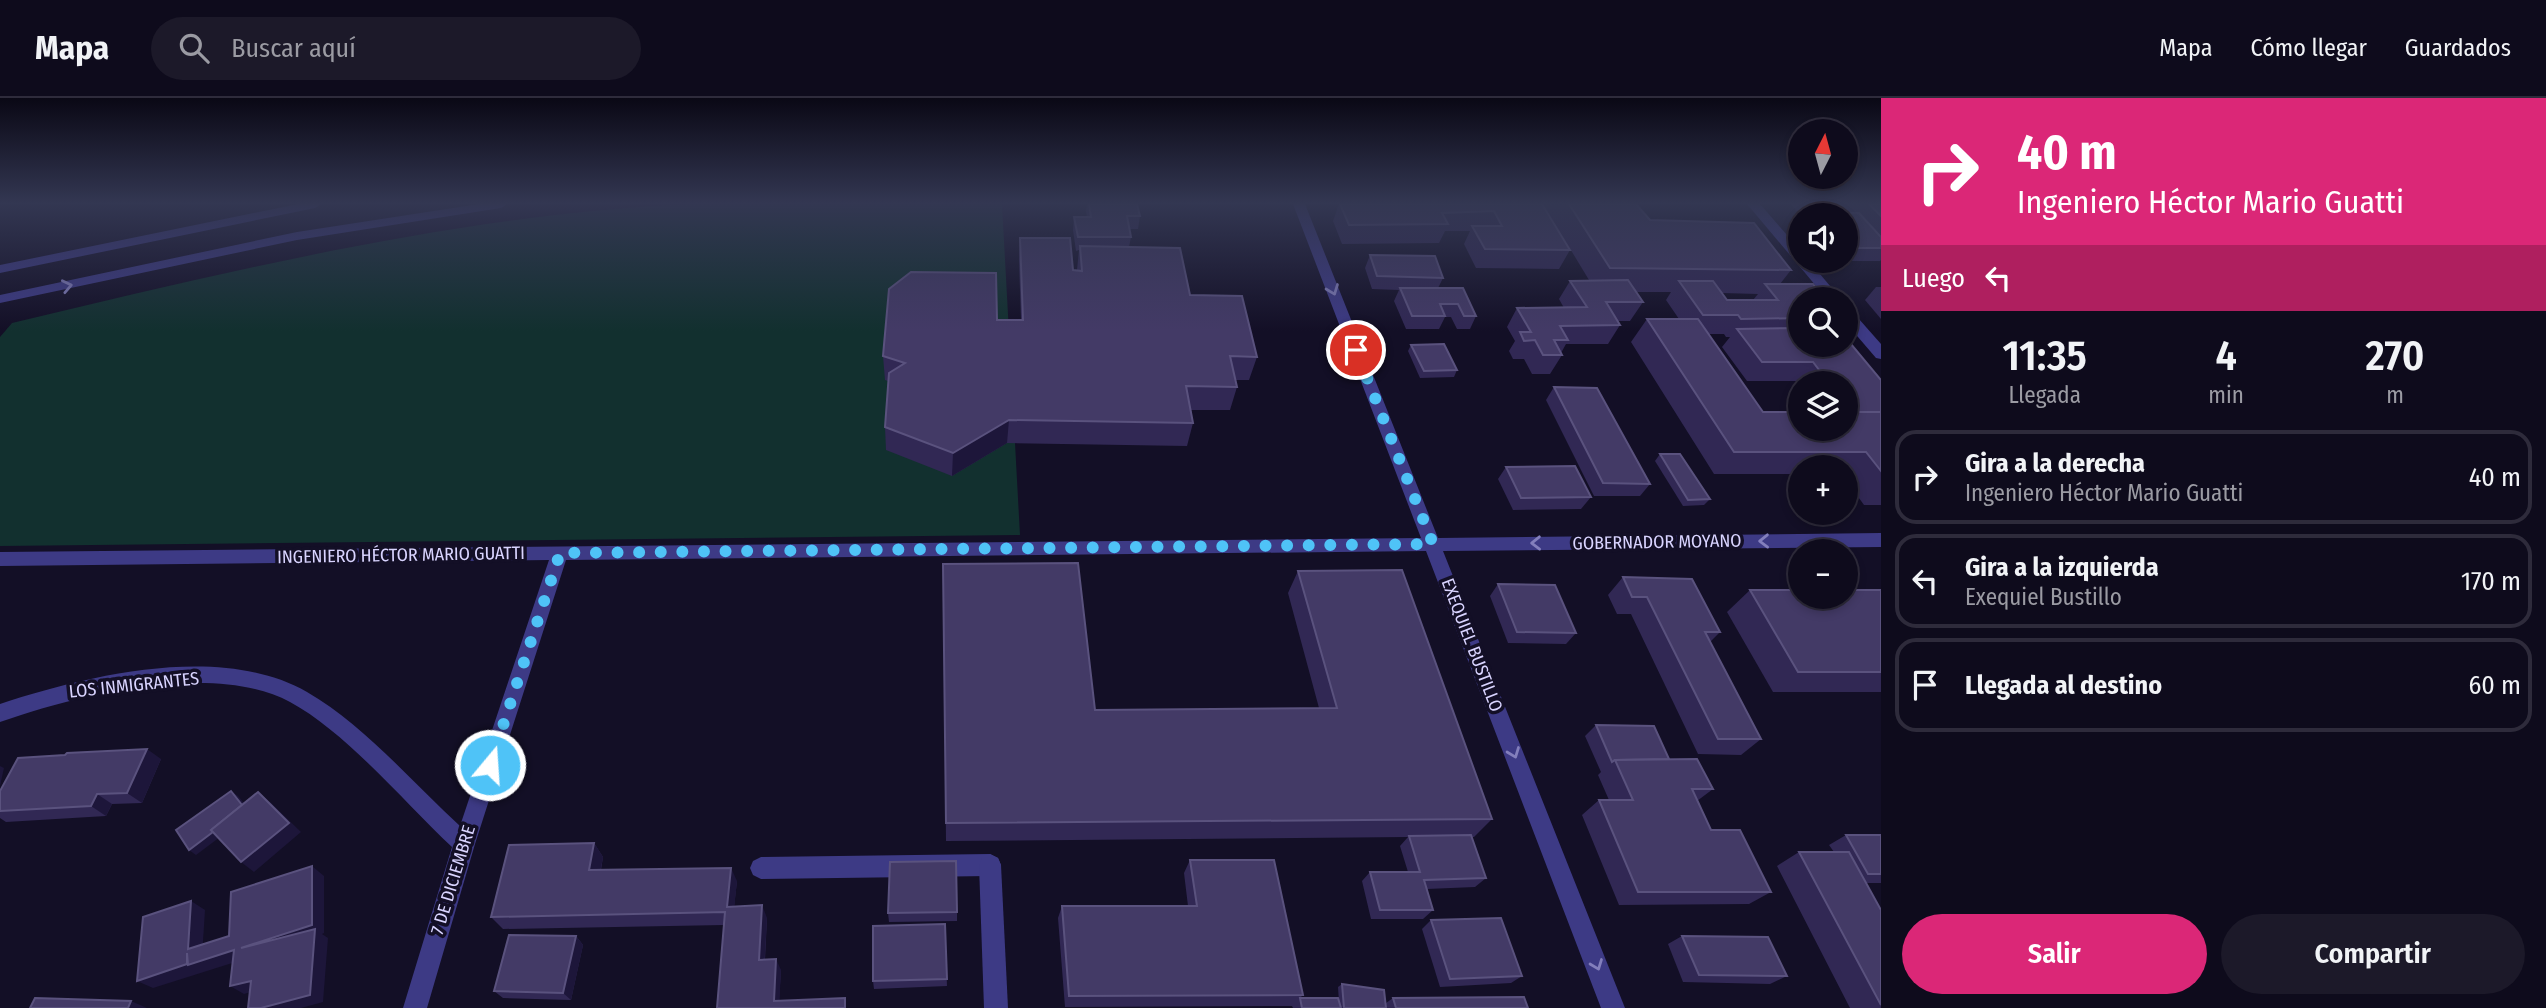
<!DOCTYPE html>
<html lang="es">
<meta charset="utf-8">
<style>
body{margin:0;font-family:"Fira Sans Condensed",sans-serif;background:#1c1929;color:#f1f3f6;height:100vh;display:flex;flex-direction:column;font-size:26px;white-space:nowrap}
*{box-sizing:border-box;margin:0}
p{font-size:23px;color:#9b9ba3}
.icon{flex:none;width:38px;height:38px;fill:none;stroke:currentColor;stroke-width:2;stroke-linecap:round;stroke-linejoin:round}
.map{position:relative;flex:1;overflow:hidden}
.drawer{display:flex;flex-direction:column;background:#0e0b1c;width:665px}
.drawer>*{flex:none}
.hud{background:#db2777;color:#fff;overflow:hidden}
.needle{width:46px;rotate:6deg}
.tools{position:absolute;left:1788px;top:21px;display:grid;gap:14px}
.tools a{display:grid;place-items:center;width:70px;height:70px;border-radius:50%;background:#0e0b1c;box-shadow:0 4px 10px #0003,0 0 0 2px #2e2b3b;font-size:35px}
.pin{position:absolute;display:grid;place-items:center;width:60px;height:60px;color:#fff;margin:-30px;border:4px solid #fff;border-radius:50%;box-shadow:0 2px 7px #0007}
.me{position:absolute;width:77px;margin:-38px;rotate:18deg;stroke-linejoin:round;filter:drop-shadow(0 0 5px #0008)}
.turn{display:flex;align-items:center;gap:24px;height:147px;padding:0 21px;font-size:32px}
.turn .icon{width:91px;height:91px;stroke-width:2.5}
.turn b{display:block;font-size:49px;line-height:60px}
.then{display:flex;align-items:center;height:66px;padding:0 21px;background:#0003;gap:14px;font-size:26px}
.eta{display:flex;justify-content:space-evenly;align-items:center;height:119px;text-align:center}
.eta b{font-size:42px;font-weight:600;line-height:49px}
.primary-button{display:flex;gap:14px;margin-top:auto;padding:14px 21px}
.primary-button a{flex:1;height:80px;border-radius:42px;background:#db2777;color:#fff;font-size:28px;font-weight:600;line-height:80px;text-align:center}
.primary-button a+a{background:#1c1929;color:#f1f3f6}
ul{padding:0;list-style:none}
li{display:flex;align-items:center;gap:21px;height:94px;margin:0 14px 10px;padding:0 7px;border:4px solid #2e2b3b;border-radius:21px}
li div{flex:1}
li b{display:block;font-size:26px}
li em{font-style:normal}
header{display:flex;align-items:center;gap:42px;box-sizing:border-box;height:98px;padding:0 35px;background:#0e0b1c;border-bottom:2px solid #2e2b3b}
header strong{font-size:33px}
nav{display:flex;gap:38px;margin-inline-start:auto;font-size:24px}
.search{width:490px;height:63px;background:#1c1929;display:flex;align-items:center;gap:18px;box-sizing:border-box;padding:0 24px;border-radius:38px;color:#9b9ba3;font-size:26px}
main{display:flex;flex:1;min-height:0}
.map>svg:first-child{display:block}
.green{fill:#12302f}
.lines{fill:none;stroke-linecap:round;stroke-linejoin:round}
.service{fill:#3d3a85;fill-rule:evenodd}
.minor{fill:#3d3a85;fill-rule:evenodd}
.tertiary{fill:#3d3a85;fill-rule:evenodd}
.wall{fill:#312854;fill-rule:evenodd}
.shaded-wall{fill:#1d163a}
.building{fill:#433a66;stroke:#5a527e;stroke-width:2}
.oneway{stroke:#837fbc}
.route{stroke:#4fc3f7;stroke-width:12;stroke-dasharray:0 21.6}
.labels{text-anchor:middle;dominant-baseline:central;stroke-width:7;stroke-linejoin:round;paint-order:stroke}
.street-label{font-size:18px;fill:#d9d4ff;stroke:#130f26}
</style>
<header>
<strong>Mapa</strong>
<div class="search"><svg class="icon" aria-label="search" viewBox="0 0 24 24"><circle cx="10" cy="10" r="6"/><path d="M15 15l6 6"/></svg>Buscar aquí</div>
<nav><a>Mapa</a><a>Cómo llegar</a><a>Guardados</a></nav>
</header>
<main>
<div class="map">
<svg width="1881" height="910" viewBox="0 0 1881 910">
<rect width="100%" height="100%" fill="#130f26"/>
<!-- green -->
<path class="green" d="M 689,106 L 1002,106 L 1020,437 L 0,448 L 0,239 L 12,225 C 235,172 459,117 689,106 Z"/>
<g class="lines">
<!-- service -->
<path class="service" d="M 990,756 L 998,760 L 1001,767 L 998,774 L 990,778 L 761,781 L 753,777 L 750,770 L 753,763 L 761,759 Z"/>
<!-- minor -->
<g class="minor">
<path d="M 1293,106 L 1305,106 L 1438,440 L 1881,435 L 1881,449 L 1443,453 L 1625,910 L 1601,910 L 1426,453 L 566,462 L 475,746 L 427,910 L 403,910 L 452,749 C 405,705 346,634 290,604 C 214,563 77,597 0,624 L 0,606 C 89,577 221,545 307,594 C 363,626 412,684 460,728 L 549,462 L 0,468 L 0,454 L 1421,440 Z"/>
<path d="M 1747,106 L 1760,106 L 1801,153 L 1801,163 L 1809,163 L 1841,201 L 1827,201 Z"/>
<path d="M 1846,210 L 1851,212 L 1881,246 L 1881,261 L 1876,260 L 1846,225 Z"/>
<path d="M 990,756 L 998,760 L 1001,767 L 1008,910 L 984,910 L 979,767 L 982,760 Z"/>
</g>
<!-- tertiary -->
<g class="tertiary">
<path d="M 298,106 L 321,106 L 315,110 L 0,175 L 0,167 Z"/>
<path d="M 479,106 L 507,106 L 501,110 L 297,142 L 0,205 L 0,197 L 297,134 Z"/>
</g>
</g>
<!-- wall -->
<g class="wall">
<path d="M 1087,106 L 1137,106 L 1140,118 L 1138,131 L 1129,131 L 1131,139 L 1129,149 L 1190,197 L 1257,259 L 1249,282 L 1235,282 L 1237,289 L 1230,312 L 1191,312 L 1193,325 L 1187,348 L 1007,345 L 952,378 L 886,352 L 885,329 L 888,283 L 885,282 L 883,258 L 997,222 L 1021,222 L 1019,163 L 1020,140 L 1073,172 L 1077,172 L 1079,152 L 1076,153 L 1073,132 L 1074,119 L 1087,119 L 1086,113 Z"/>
<path d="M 1339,106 L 1542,106 L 1570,152 L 1559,171 L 1476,170 L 1464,146 L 1470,133 L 1445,133 L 1439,145 L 1342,146 L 1333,123 Z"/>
<path d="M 1543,106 L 1636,106 L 1650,122 L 1791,172 L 1780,186 L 1801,201 L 1801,247 L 1881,282 L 1881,407 L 1864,407 L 1846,382 L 1846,369 L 1801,369 L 1801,376 L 1714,376 L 1631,244 L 1647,221 L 1679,221 L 1666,202 L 1671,194 L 1636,194 L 1643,204 L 1630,223 L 1618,223 L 1620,227 L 1608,246 L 1566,246 L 1561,255 L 1562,257 L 1550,276 L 1532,276 L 1524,261 L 1513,261 L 1509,253 L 1515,243 L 1507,229 L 1517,210 L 1564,210 L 1559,201 L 1570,183 L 1589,182 ZM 1722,195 L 1758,196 L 1753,202 L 1727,202 ZM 1708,236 L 1724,236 L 1726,239 L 1730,239 L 1722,249 L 1747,283 L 1796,283 L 1801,289 L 1801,285 L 1846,285 L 1846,331 L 1763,314 Z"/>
<path d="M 1791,106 L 1881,106 L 1881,162 L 1880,163 L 1847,163 L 1846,162 L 1846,117 L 1801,117 L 1801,119 Z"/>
<path d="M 1370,157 L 1443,180 L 1438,190 L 1476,218 L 1470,231 L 1457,231 L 1451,219 L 1445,219 L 1439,231 L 1406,231 L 1394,203 L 1399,192 L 1372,191 L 1365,170 Z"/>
<path d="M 1876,189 L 1881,189 L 1881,221 L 1865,202 Z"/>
<path d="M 1411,247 L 1457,272 L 1454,279 L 1420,280 L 1408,253 Z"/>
<path d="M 1554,289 L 1650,386 L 1640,398 L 1594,398 L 1546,302 Z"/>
<path d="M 1660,356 L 1710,401 L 1704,407 L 1683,408 L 1655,363 Z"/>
<path d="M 1506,369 L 1591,399 L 1581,411 L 1513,412 L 1498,381 Z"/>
<path d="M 943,466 L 1095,612 L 1319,610 L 1288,495 L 1298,473 L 1492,721 L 1474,739 L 1471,739 L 1486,780 L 1475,789 L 1427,791 L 1433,812 L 1423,821 L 1371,821 L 1362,783 L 1370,774 L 1408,774 L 1400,748 L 1408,739 L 946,743 Z"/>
<path d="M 1623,479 L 1720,534 L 1710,544 L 1761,641 L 1741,657 L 1698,656 L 1631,516 L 1617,516 L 1608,497 Z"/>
<path d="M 1498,486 L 1576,535 L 1566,546 L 1508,545 L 1490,498 Z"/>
<path d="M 1750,492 L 1881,492 L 1881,594 L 1773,594 L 1727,514 Z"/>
<path d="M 1596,627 L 1669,661 L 1713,691 L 1697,703 L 1711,732 L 1771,794 L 1749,806 L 1619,807 L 1582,717 L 1599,702 L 1609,702 L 1598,677 L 1601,674 L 1585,638 Z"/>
<path d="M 161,661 L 142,705 L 112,706 L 106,718 L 6,724 L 0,720 L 0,693 Z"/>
<path d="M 1846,737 L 1881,737 L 1881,785 L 1866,785 L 1881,812 L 1881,910 L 1850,910 L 1777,768 L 1799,754 L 1834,754 L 1829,747 Z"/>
<path d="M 594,745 L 603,759 L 601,772 L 737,783 L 734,809 L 767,820 L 765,861 L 781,872 L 779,903 L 717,909 L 724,827 L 503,831 L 491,819 Z"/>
<path d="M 1190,762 L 1303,897 L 1300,900 L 1339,904 L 1338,889 L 1342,886 L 1386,905 L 1393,900 L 1528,910 L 1293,910 L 1292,908 L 1065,909 L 1058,820 L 1062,808 L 1188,808 L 1184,775 Z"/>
<path d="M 957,814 L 957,823 L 889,824 L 888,815 Z"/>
<path d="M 1431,822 L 1522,878 L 1511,885 L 1440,889 L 1422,831 Z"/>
<path d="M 945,826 L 947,888 L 874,891 L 873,883 Z"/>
<path d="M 576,838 L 583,847 L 571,902 L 503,900 L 494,893 Z"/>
<path d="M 1682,838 L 1787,878 L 1770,886 L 1683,884 L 1668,846 Z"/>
</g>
<!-- shaded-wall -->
<g class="shaded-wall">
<path d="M 1009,322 L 1007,345 L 952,378 L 953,355 Z"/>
<path d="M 147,651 L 161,661 L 142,705 L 127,695 Z"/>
<path d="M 0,668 L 4,670 L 0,688 Z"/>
<path d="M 231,693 L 238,698 L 252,715 L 196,757 L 189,752 Z"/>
<path d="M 258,694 L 270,704 L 301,734 L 254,774 L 241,764 Z"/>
<path d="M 97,696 L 112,706 L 106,718 L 91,708 Z"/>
<path d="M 594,745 L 603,759 L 598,785 L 589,772 Z"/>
<path d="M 312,768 L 324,778 L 324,835 L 322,836 L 328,840 L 323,904 L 301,910 L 261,910 L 241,850 Z"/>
<path d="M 731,770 L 737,783 L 733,821 L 727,809 Z"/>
<path d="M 191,803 L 205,812 L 202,859 L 188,851 Z"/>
<path d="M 762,807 L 767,820 L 764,873 L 759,862 Z"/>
<path d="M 576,838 L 583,847 L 571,902 L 563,895 Z"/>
<path d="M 234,852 L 248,860 L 153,890 L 137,883 L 187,855 Z"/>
<path d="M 776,861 L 781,872 L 779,910 L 774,903 Z"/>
<path d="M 251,883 L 265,890 L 244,896 L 230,888 Z"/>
<path d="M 131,903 L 147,910 L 128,910 Z"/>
</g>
<!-- building -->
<g class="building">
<path d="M 1089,106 L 1137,106 L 1140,118 L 1127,118 L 1131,139 L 1078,139 L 1074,119 L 1091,119 Z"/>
<path d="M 1340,106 L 1542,106 L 1570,152 L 1485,151 L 1472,128 L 1502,128 L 1494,113 L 1442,115 L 1448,126 L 1349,127 Z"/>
<path d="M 1569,106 L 1636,106 L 1650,122 L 1754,125 L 1791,172 L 1610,170 Z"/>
<path d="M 1869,106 L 1881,106 L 1881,118 Z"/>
<path d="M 1815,114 L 1859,115 L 1881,139 L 1881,150 L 1858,150 L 1853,144 L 1846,144 L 1846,117 L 1818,117 Z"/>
<path d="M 1020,140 L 1070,140 L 1073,172 L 1082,173 L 1080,148 L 1180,150 L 1190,197 L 1242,198 L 1257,259 L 1230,258 L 1237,289 L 1186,288 L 1193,325 L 1009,322 L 953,355 L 885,329 L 889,275 L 905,265 L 883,258 L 889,191 L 911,174 L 996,175 L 997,222 L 1023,222 Z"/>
<path d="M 1370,157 L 1435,158 L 1443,180 L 1377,178 Z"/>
<path d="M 1628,182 L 1643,204 L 1606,204 L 1620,227 L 1560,228 L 1568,242 L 1554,242 L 1562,257 L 1543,257 L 1535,242 L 1524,243 L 1520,234 L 1531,234 L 1517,210 L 1587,209 L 1570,183 Z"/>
<path d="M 1679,183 L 1713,183 L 1727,202 L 1778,202 L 1765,186 L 1813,186 L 1826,201 L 1801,201 L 1801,220 L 1741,221 L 1738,217 L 1703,217 Z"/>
<path d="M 1400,190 L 1463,190 L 1476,218 L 1464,218 L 1458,206 L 1440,206 L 1445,218 L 1412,218 Z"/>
<path d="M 1647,221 L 1698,221 L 1763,314 L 1801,314 L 1801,331 L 1846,331 L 1846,314 L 1881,314 L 1881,373 L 1866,354 L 1734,354 Z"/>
<path d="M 1801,230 L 1801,247 L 1846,247 L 1846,240 L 1881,282 L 1881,314 L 1852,314 L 1846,307 L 1846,285 L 1829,285 L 1813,264 L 1762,264 L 1737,231 Z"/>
<path d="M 1444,246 L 1457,272 L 1424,273 L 1411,247 Z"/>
<path d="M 1554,289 L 1597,290 L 1650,386 L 1603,385 Z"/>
<path d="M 1660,356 L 1680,356 L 1710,401 L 1688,402 Z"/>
<path d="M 1575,368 L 1591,399 L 1521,400 L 1506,369 Z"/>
<path d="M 1078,465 L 1095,612 L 1337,610 L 1298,473 L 1402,472 L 1492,721 L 946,725 L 943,466 Z"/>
<path d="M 1623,479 L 1692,481 L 1720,534 L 1705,534 L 1761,641 L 1718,641 L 1647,499 L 1632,499 Z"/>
<path d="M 1498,486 L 1555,487 L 1576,535 L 1517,534 Z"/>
<path d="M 1750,492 L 1801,492 L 1801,499 L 1846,499 L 1846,492 L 1881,492 L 1881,574 L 1798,574 Z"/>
<path d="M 1596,627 L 1654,628 L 1669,661 L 1615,662 L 1612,664 Z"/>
<path d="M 147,651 L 127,695 L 97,696 L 91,708 L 0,713 L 0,693 L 18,660 L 65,657 L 67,655 Z"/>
<path d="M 1697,661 L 1713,691 L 1692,691 L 1711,732 L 1740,732 L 1771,794 L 1638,794 L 1599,702 L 1633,702 L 1615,662 Z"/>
<path d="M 231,693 L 242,707 L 211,732 L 213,734 L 189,752 L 176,732 Z"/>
<path d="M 258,694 L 289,725 L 241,764 L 211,732 Z"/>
<path d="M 1471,737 L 1486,780 L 1424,782 L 1433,812 L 1380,812 L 1370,774 L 1420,774 L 1409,738 Z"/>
<path d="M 1846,737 L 1881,737 L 1881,776 L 1868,776 Z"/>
<path d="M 594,745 L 589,772 L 731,770 L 727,809 L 762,807 L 759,862 L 776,861 L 774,903 L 845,900 L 845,910 L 717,910 L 725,814 L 491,819 L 509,747 Z"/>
<path d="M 1799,754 L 1849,754 L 1881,812 L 1881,907 Z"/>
<path d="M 1190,762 L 1274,762 L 1303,897 L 1069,898 L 1062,808 L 1197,808 Z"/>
<path d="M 956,763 L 957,814 L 888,815 L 890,764 Z"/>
<path d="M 312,768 L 312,827 L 241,850 L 315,831 L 310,897 L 261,910 L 248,910 L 251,883 L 230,888 L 234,852 L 188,867 L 187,855 L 187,866 L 137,883 L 143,819 L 191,803 L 188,851 L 229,838 L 231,794 Z"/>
<path d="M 1501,820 L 1522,878 L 1450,881 L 1431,822 Z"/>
<path d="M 945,826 L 947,881 L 873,883 L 873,828 Z"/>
<path d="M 509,837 L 576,838 L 563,895 L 494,893 Z"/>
<path d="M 1682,838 L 1768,839 L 1787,878 L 1699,877 Z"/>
<path d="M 1342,886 L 1384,892 L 1386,910 L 1344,910 Z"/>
<path d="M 1524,899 L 1528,910 L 1396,910 L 1393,900 Z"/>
<path d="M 35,900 L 131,903 L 128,910 L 30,910 Z"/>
<path d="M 1300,900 L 1338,900 L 1341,910 L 1302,910 Z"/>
</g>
<!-- one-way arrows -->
<defs><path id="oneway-chevron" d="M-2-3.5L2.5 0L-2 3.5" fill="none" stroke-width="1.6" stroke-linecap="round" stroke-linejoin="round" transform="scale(1.75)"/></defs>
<g class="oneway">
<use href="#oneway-chevron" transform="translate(67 188) rotate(-12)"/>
<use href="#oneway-chevron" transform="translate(1333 192) rotate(69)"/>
<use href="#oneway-chevron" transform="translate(1764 443) rotate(179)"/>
<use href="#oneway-chevron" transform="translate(1536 445) rotate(179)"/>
<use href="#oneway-chevron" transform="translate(1514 655) rotate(69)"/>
<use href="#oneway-chevron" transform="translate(1597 867) rotate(69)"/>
</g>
<!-- sky -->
<linearGradient id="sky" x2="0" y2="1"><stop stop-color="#0a0815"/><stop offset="0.45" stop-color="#333752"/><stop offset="1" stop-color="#333752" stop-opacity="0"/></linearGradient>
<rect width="1881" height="233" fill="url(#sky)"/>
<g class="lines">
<!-- route -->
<path class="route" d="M 490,667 L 560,455 L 1433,446 L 1356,252"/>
</g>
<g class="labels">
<!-- street labels -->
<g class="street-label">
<text transform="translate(1657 444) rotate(-1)">GOBERNADOR MOYANO</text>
<text transform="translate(401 457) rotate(-1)">INGENIERO HÉCTOR MARIO GUATTI</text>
<text transform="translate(1472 547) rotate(69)">EXEQUIEL BUSTILLO</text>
<text transform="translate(134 587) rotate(-6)">LOS INMIGRANTES</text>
<text transform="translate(453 782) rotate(-73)">7 DE DICIEMBRE</text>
</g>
</g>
</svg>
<div class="tools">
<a><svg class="needle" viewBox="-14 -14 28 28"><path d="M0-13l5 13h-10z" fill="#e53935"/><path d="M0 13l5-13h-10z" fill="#9b9ba3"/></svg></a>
<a><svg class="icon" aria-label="sound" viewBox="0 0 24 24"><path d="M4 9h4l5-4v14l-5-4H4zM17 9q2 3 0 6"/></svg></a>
<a><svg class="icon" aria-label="search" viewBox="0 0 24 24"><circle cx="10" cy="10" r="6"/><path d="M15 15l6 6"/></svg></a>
<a><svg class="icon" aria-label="layers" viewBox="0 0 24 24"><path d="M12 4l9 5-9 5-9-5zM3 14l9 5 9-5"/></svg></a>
<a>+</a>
<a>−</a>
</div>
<div class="pin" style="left:1356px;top:252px;background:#d93025"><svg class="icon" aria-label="arrive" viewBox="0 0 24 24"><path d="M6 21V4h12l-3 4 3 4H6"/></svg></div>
<svg class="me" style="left:490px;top:667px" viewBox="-20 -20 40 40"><circle r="17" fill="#4fc3f7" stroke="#fff" stroke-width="3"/><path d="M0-11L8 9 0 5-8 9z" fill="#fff"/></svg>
</div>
<section class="drawer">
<div class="hud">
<div class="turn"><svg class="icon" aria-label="right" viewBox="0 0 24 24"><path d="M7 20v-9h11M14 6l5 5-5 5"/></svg><div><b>40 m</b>Ingeniero Héctor Mario Guatti</div></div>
<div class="then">Luego<svg class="icon" aria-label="left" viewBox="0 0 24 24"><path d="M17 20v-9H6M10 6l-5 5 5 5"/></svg></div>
</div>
<div class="eta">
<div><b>11:35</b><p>Llegada</p></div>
<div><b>4</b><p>min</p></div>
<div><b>270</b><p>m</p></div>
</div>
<ul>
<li><svg class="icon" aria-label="right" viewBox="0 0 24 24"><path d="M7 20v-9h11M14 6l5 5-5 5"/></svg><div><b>Gira a la derecha</b><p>Ingeniero Héctor Mario Guatti</p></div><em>40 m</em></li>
<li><svg class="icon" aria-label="left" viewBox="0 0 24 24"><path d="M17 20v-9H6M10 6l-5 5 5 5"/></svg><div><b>Gira a la izquierda</b><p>Exequiel Bustillo</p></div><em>170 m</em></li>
<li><svg class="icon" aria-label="arrive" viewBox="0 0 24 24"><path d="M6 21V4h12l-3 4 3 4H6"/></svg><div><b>Llegada al destino</b></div><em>60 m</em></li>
</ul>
<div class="primary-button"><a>Salir</a><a>Compartir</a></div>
</section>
</main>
